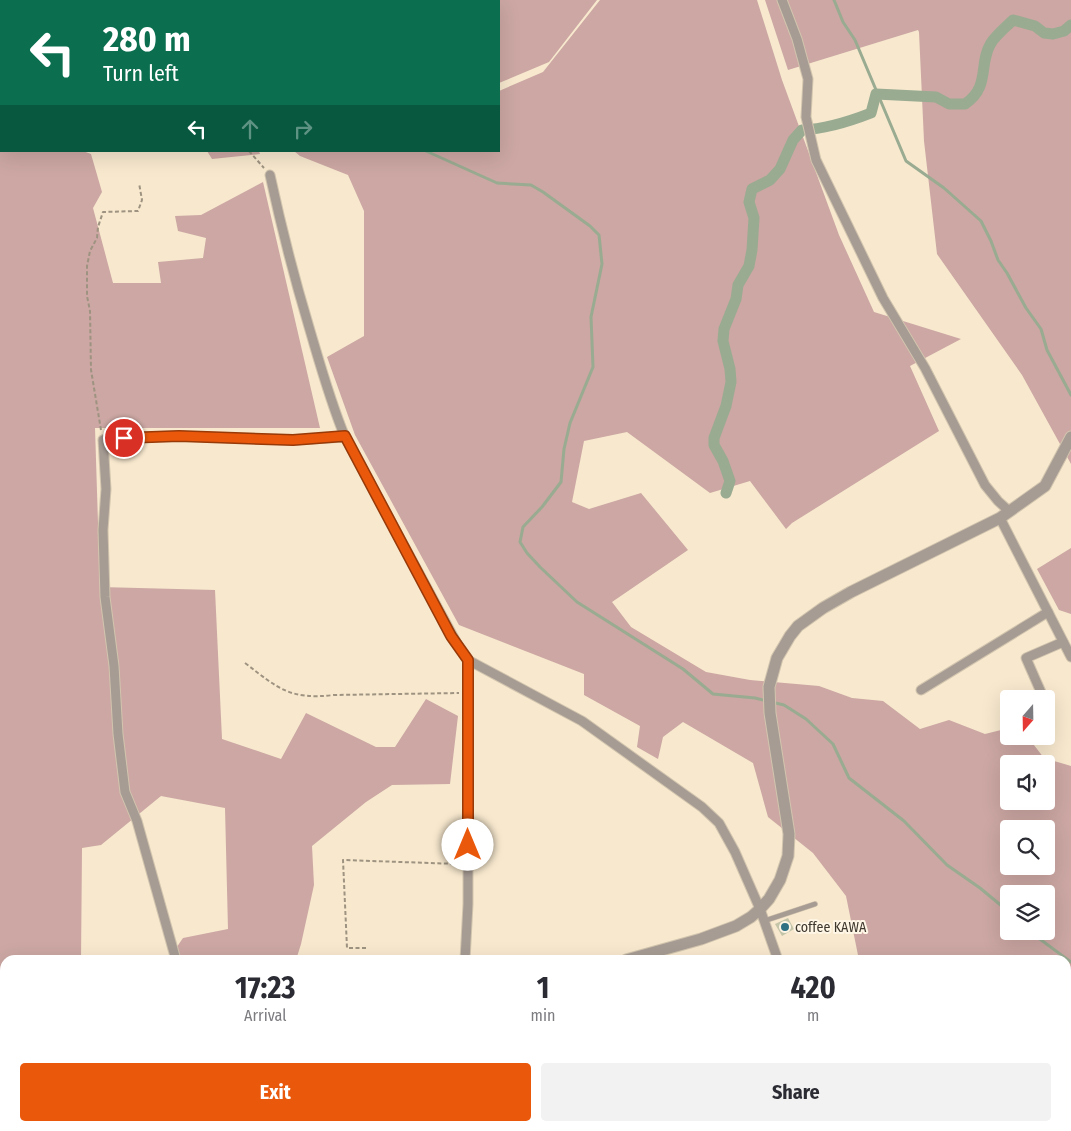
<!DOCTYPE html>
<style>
body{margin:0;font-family:"Fira Sans Condensed",sans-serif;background:#f2f2f3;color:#2b2b33;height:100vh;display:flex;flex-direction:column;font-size:19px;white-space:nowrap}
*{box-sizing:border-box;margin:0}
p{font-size:16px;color:#7c7c81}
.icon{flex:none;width:28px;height:28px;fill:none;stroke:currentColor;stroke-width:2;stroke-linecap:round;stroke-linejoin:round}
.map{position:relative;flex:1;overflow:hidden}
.side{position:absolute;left:0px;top:955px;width:1071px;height:176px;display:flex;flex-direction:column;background:#fff;border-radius:15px 15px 0 0;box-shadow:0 5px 20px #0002}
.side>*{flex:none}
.banner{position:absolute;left:0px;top:0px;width:500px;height:152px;box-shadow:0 5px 20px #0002;background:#0b6e4f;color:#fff;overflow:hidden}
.needle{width:32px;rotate:200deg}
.tools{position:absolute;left:1000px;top:690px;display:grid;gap:10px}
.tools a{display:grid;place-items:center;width:55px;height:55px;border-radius:5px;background:#fff;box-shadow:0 5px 20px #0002;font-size:25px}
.pin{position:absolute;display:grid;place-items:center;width:42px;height:42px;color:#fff;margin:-21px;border:2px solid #fff;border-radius:50%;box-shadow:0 1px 5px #0007}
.me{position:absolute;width:55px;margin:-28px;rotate:0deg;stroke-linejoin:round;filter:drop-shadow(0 0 4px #0008)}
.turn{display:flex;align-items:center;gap:18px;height:105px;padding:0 20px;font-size:22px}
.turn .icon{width:65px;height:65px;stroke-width:2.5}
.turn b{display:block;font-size:35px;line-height:42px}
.lanes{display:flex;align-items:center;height:48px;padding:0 20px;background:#0003;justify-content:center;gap:25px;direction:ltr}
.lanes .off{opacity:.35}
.eta{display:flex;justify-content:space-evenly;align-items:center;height:85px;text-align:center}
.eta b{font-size:30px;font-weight:700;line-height:35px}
.primary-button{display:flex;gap:10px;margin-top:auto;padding:10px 20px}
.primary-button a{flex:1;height:58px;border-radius:5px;background:#ea580c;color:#fff;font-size:20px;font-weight:700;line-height:58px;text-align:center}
.primary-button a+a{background:#f2f2f3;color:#2b2b33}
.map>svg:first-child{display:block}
.forest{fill:#cca7a3;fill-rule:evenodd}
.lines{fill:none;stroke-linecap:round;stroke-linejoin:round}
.stream{stroke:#99ab91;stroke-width:3}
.canal{stroke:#99ab91;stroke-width:11}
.building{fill:#c3c4a8}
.service-casing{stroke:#d2c5ae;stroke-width:6}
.minor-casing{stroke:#d2c5ae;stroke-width:11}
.tertiary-casing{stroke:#d2c5ae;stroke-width:13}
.path{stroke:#9e9381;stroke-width:2;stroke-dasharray:4 2.5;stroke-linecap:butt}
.service{stroke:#a79c94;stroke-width:4.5}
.minor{stroke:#a79c94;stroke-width:9}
.tertiary{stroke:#a79c94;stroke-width:11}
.route-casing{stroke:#983908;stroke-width:12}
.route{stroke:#ea580c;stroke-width:9}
.poi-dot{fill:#2f7183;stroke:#fff6e6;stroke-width:2}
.labels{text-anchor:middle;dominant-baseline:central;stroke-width:4;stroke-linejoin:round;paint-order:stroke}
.poi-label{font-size:14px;fill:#3d372d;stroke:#fff6e6;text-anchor:start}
</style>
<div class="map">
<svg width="1071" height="1131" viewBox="0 0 1071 1131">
<rect width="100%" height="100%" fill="#f7e8ce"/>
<!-- forest -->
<g class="forest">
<path d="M 0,0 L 183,0 L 183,1 L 1,1 L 1,151 L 83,151 L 91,154 L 102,192 L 93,208 L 113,283 L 161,283 L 158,262 L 203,258 L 206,238 L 178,231 L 175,216 L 201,215 L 263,182 L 320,428 L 95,428 L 100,587 L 215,590 L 222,739 L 281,759 L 306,713 L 376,747 L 395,747 L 426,699 L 458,716 L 450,784 L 392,785 L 366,802 L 312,846 L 314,885 L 301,944 L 296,960 L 168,960 L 183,938 L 228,929 L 225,808 L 161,796 L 101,845 L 82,848 L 81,960 L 5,960 L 5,1126 L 250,1126 L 248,1131 L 0,1131 Z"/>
<path d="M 354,0 L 597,0 L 549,62 L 499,83 L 499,1 Z"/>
<path d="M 600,0 L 757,0 L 782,80 L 839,235 L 874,312 L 961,339 L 910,366 L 939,431 L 792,523 L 786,529 L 750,481 L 710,493 L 627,432 L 584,441 L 572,502 L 589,509 L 641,493 L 688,550 L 612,602 L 631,627 L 706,672 L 750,680 L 819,686 L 852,698 L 883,701 L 920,729 L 949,720 L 985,734 L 1009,728 L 1009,736 L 1027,736 L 1044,758 L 1071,766 L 1071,1131 L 960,1131 L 963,1126 L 1066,1126 L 1066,960 L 859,960 L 846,896 L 813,853 L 768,817 L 753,763 L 683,722 L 663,737 L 658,759 L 637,747 L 640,726 L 584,695 L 584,674 L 459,625 L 355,435 L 327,357 L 364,336 L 364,211 L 348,175 L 300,156 L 294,151 L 499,151 L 499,91 L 543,72 ZM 1009,764 L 1046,764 L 1046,801 L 1009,801 ZM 1009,829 L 1046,829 L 1046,866 L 1009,866 ZM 1009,894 L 1046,894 L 1046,931 L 1009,931 Z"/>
<path d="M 765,0 L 1071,0 L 1071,464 L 1022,375 L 937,254 L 924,141 L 919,32 L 918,30 L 788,70 Z"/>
<path d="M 207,151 L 259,151 L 260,154 L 212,159 Z"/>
<path d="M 1071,548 L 1071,614 L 1059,610 L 1037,569 Z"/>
</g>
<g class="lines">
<!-- stream -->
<g class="stream">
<path d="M 834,0 L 843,22 L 855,40 L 906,161 L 944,188 L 981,221 L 991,241 L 998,260 L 1007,273 L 1026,308 L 1041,329 L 1047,350 L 1071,395"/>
<path d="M 426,151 L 497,183 L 531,185 L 543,192 L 590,226 L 599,235 L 602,264 L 591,317 L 593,367 L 570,423 L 564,449 L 561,482 L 542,507 L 523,527 L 520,542 L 527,553 L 540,567 L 577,602 L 683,669 L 713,694 L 755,698 L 784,705 L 806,719 L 833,744 L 849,778 L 904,821 L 947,865 L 980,888 L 1009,912"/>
<path d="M 1029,931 L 1071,962"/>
</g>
<!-- canal -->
<path class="canal" d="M 726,493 L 730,481 L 723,461 L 714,445 L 714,438 L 726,406 L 731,382 L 730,369 L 723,341 L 724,329 L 736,299 L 738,285 L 749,266 L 752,250 L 754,218 L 749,202 L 752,189 L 770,180 L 780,169 L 793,140 L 802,130 C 826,129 848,122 871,113 L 876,94 L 936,97 L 949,104 L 965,104 C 991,86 978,64 991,43 C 996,35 1006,27 1013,20 L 1035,26 L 1044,33 L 1053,34 L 1064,31 L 1071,25"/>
</g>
<!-- building -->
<path class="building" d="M 788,918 L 794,929 L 782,936 L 775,924 Z"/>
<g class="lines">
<defs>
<path id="service" d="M 764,921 L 815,904"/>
<g id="minor">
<path d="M 782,0 L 797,39 L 808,79 L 806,117 L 816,160 L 883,298 L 925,368 L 985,485 L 998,501 L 1009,511"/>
<path d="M 270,175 C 281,226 294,277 309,327 C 320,364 330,401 345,437 L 460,649 L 468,660 L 582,721 L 702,807 L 719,823 L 735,852 L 760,909 L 778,960"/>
<path d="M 1000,518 L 1071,657"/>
<path d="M 921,690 L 1048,612"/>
<path d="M 1044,699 L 1026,658 L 1063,642"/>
<path d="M 176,960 L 137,821 L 125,792 L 118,734 L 114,666 L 105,597 L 103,530 L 106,489 L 103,440 L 107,438 L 179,436 L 293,440 L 345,437"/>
<path d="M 465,960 L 468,904 L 468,660"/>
<path d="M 842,1126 L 844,1131"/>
<path d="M 215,1131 L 216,1126"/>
<path d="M 460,1131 L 460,1126"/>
<path d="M 878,1131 L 890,1126"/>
</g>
<g id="tertiary">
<path d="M 626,960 L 701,939 L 736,926 L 751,917 L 760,909 L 769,899 L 780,880 L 788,856 L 789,834 L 770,713 L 769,687 L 777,658 L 790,636 L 798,626 L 823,608 L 851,592 L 1000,518 L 1045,486 L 1071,437"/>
<path d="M 0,1079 L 5,1080"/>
</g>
</defs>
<!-- service casing -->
<use href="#service" class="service-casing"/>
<!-- minor casing -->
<use href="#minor" class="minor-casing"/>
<!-- tertiary casing -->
<use href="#tertiary" class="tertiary-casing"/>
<!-- path -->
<g class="path">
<path d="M 106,0 L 108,1"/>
<path d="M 249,151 L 264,168"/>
<path d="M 101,430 L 91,370 L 90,311 L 87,296 L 87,266 L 90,251 L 97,238 L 98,227 L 103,212 L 138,211 L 142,200 L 139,183"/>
<path d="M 245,663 C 279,689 290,700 334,695 L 459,693"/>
<path d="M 366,948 L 347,948 L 343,860 L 459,864"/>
<path d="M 279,1126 L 279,1131"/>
</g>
<!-- service -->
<use href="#service" class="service"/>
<!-- minor -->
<use href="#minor" class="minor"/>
<!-- tertiary -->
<use href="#tertiary" class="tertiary"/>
</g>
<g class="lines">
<defs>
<path id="route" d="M 124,438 L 179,436 L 293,440 L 345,436 L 451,636 L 468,660 L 468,845"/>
</defs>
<!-- route casing -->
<use href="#route" class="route-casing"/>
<!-- route -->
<use href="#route" class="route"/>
</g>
<!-- markers -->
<circle class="poi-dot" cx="785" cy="927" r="5"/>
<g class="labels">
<!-- poi labels -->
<g class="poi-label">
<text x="795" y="927">coffee KAWA</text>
</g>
</g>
</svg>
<div class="tools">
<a><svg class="needle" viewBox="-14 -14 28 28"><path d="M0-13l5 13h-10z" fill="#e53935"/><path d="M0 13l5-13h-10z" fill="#7c7c81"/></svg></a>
<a><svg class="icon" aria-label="sound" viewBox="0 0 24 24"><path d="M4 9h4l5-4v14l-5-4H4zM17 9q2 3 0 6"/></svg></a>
<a><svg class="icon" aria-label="search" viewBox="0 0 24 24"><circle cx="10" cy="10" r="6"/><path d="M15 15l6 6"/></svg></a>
<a><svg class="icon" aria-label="layers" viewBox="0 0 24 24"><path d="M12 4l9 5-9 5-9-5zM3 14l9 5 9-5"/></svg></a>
</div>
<div class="pin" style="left:124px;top:438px;background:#d93025"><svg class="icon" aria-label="arrive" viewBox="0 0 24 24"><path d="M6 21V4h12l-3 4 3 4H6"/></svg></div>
<svg class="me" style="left:468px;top:845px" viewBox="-20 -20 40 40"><circle r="19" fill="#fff"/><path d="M0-13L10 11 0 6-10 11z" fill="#ea580c"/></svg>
<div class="banner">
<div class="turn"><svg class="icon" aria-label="left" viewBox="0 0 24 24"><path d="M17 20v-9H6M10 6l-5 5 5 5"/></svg><div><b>280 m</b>Turn left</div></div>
<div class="lanes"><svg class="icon" aria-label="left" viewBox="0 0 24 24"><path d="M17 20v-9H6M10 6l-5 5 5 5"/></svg><svg class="icon off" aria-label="ahead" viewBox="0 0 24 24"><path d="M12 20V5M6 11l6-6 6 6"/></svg><svg class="icon off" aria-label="right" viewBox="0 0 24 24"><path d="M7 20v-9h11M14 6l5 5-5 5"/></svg></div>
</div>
<section class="side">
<div class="eta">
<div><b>17:23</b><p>Arrival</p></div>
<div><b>1</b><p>min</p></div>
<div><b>420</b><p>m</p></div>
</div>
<div class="primary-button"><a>Exit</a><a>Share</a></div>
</section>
</div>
